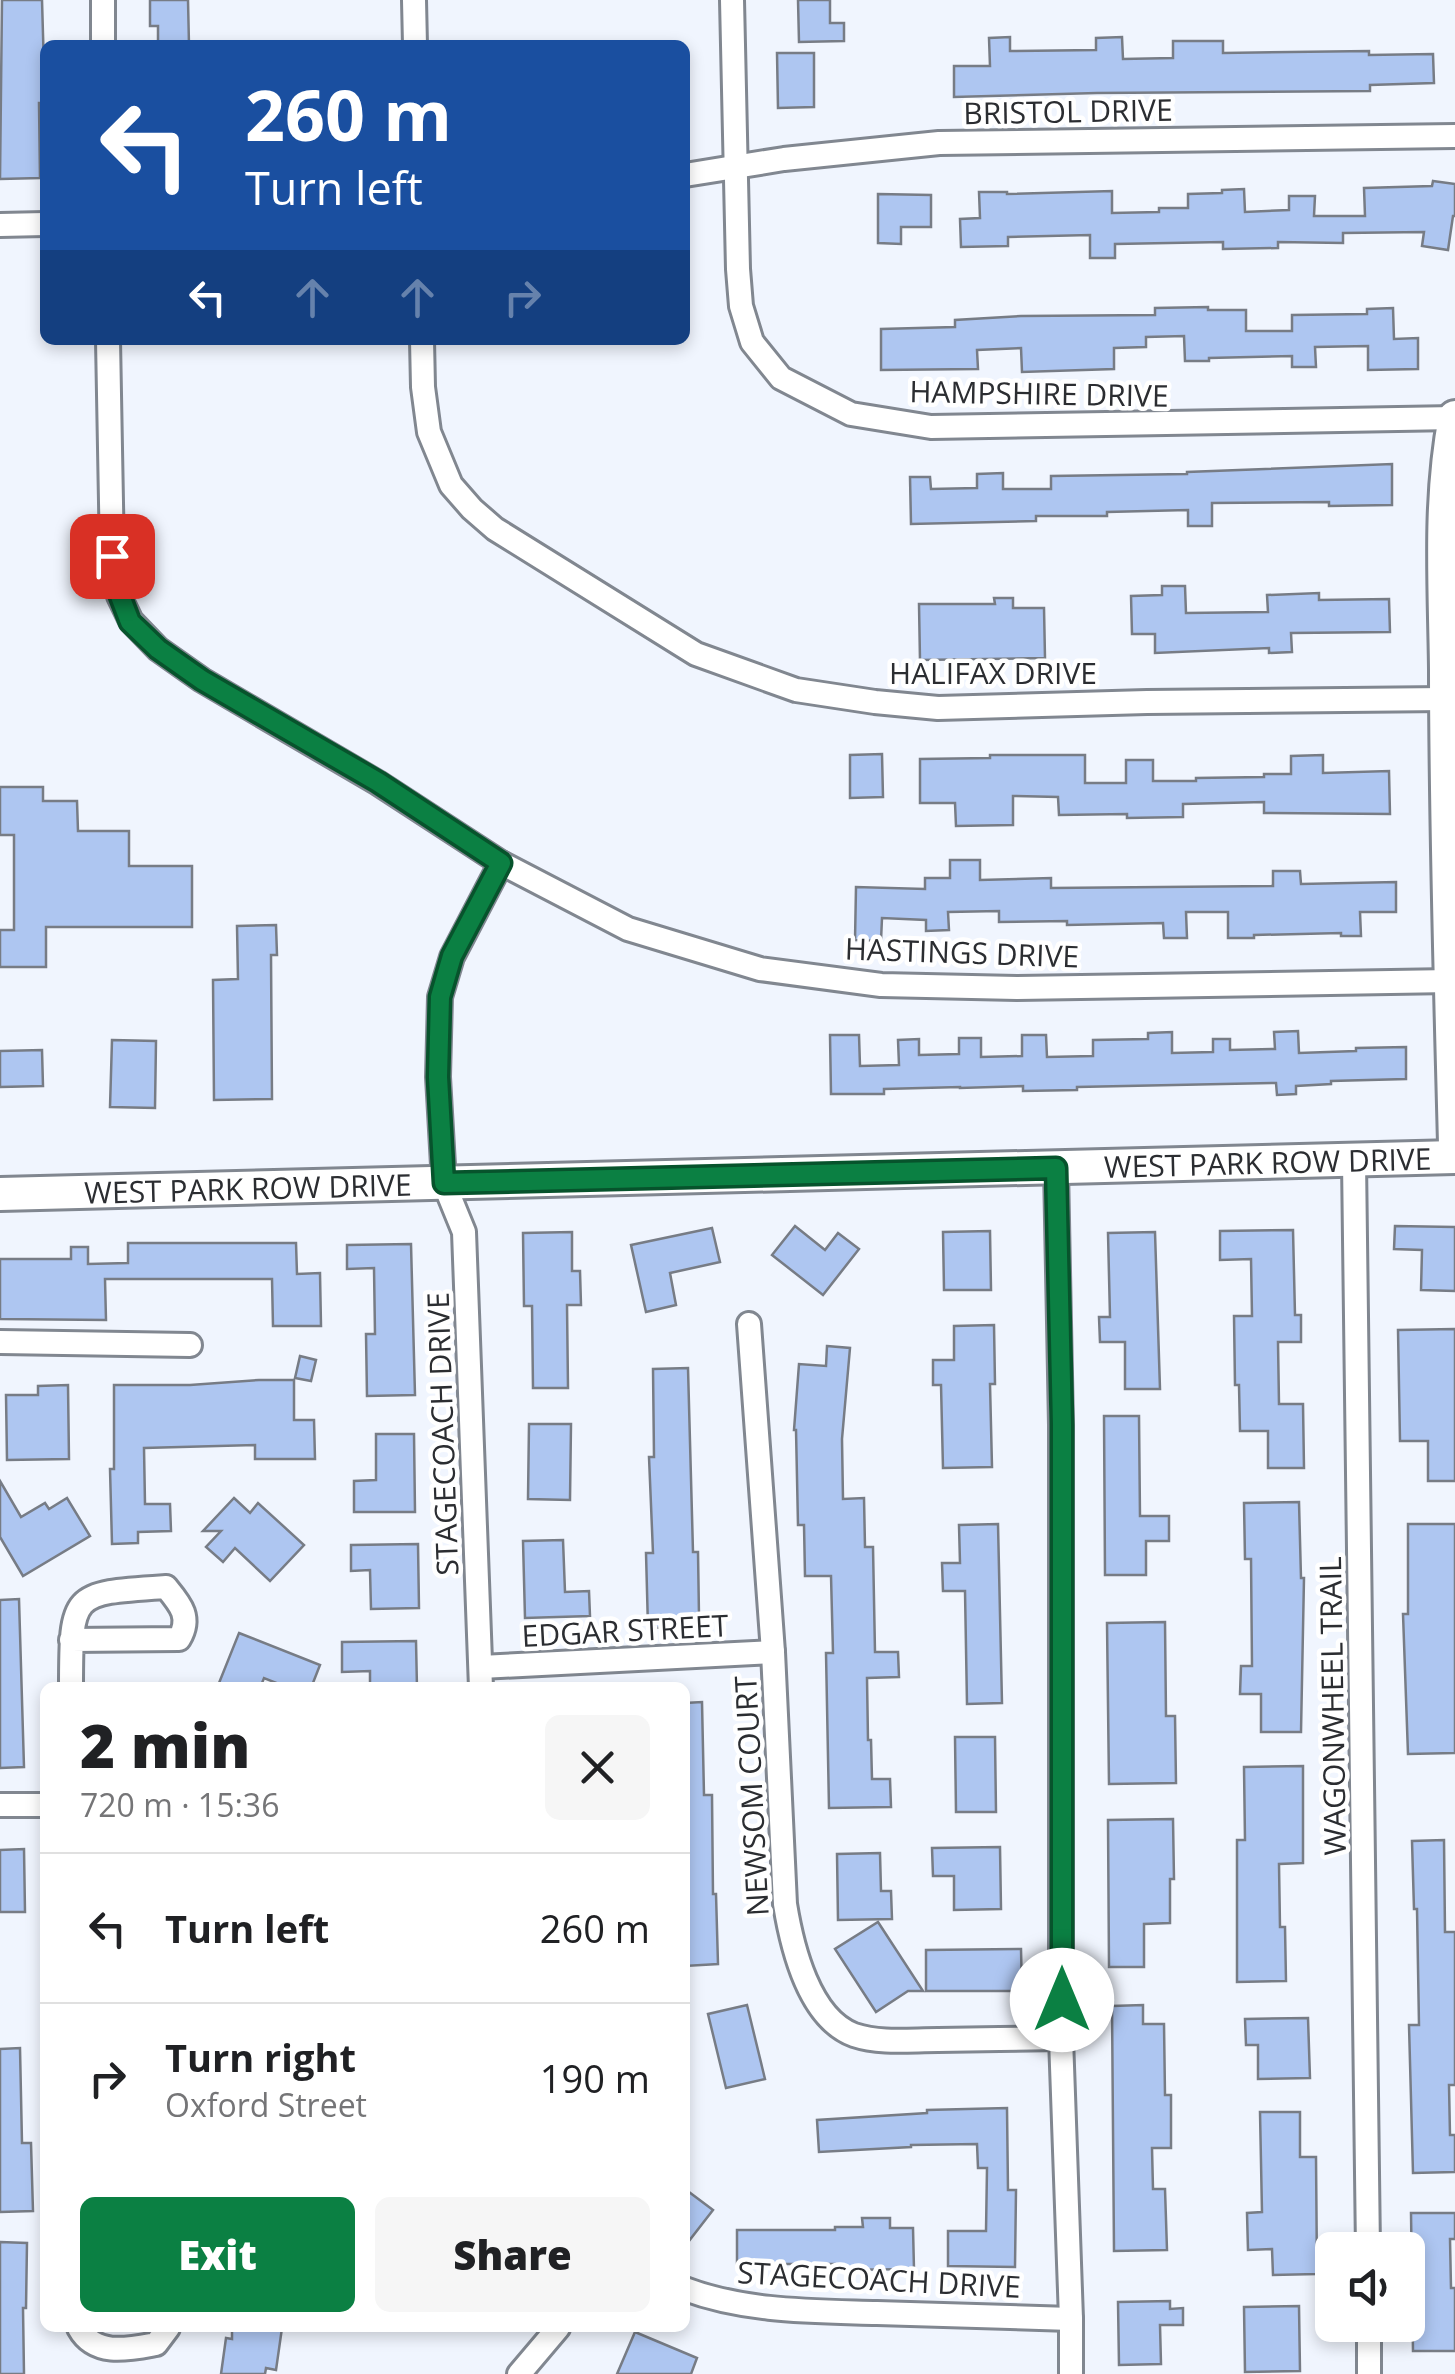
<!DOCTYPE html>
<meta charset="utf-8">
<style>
body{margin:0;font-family:"Open Sans",sans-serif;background:#f6f6f6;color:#202124;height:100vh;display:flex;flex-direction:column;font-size:38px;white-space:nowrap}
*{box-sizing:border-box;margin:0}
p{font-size:32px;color:#757577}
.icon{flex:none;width:55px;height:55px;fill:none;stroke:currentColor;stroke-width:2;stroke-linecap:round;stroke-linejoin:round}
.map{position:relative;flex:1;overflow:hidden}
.drawer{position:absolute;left:40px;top:1682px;width:650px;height:650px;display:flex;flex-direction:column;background:#fff;border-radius:15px;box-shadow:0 5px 15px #0003}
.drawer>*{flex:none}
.hud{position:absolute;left:40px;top:40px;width:650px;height:305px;border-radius:15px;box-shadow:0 5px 15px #0003;background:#1a4fa0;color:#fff;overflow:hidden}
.fabs{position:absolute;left:1315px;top:2232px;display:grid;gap:20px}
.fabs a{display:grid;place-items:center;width:110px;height:110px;border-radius:15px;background:#fff;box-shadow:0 5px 15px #0003;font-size:50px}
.pin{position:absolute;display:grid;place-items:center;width:85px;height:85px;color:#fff;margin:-42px;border-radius:20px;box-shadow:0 5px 15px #0006}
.me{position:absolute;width:110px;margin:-55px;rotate:0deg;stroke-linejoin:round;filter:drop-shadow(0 0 8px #0008)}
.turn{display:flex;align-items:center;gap:35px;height:210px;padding:0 40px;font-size:45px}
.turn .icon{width:130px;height:130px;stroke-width:2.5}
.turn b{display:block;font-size:70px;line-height:85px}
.lanes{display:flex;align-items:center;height:95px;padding:0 40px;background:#0003;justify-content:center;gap:50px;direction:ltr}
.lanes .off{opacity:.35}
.round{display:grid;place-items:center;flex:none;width:105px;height:105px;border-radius:15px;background:#f6f6f6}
.summary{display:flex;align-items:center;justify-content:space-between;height:170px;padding:0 40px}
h1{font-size:60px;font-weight:800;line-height:75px}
.button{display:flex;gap:20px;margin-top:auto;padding:20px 40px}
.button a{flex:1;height:115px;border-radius:15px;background:#0b8043;color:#fff;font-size:40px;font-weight:800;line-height:115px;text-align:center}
.button a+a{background:#f6f6f6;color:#202124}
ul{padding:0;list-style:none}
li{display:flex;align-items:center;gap:30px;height:150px;padding:0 40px;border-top:2px solid #e0e0e0}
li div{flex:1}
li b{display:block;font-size:38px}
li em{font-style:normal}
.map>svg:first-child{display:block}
.building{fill:#aec6f1;stroke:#777c85;stroke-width:2.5}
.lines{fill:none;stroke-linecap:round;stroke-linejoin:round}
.street-casing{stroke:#818790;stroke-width:28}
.secondary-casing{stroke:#818790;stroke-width:38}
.street{stroke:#fff;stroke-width:22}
.secondary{stroke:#fff;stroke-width:32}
.route-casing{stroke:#07532c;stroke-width:25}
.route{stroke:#0b8043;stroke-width:18}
.labels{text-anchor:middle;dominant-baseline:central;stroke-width:9;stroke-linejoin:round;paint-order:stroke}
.street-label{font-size:30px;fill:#2b2d31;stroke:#fff}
</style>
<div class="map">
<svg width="1455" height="2374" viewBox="0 0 1455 2374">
<rect width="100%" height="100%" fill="#f0f5fe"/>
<!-- building -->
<g class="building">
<path d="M 2,0 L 42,0 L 45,103 L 39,103 L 40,178 L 0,179 Z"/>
<path d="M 150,0 L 188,0 L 189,45 L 158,45 L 158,26 L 150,26 Z"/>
<path d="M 798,0 L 830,0 L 830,23 L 844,23 L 844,41 L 799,42 Z"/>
<path d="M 1010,37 L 1010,51 L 1096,50 L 1096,38 L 1122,37 L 1123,59 L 1173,58 L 1173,41 L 1223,41 L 1223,53 L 1369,51 L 1369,55 L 1433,54 L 1434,83 L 1370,85 L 1370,91 L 1097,93 L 954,97 L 954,66 L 990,66 L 989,38 Z"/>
<path d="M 777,53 L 814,53 L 814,107 L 778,108 Z"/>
<path d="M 1433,181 L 1455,184 L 1455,216 L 1453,216 L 1448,250 L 1422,246 L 1424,232 L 1343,233 L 1343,243 L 1278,242 L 1278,248 L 1223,249 L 1223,242 L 1115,244 L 1115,258 L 1090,258 L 1090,235 L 1008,237 L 1008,246 L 961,247 L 960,219 L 980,218 L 979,192 L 1007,192 L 1007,194 L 1112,191 L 1112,213 L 1159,212 L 1159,208 L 1188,208 L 1188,194 L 1222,193 L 1222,190 L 1244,189 L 1245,212 L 1289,210 L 1289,196 L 1315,196 L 1314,216 L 1365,216 L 1364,188 L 1432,186 Z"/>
<path d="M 878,194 L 931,195 L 931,227 L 901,227 L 901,244 L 878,243 Z"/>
<path d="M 1208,307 L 1208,310 L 1246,310 L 1246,331 L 1292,331 L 1292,315 L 1367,314 L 1367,309 L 1393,308 L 1394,339 L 1418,338 L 1418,369 L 1368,370 L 1368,346 L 1315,347 L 1316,367 L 1292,367 L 1292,356 L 1209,358 L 1209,361 L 1185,361 L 1184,336 L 1146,337 L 1146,347 L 1114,348 L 1114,369 L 1022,372 L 1021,348 L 977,350 L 978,369 L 881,370 L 881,329 L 955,327 L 955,320 L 1021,316 L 1155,315 L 1155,308 Z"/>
<path d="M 1392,464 L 1392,505 L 1329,506 L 1329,502 L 1212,503 L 1212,526 L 1188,526 L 1188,510 L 1107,512 L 1107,516 L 1036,516 L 1036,521 L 911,524 L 910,477 L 930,477 L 931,489 L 977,488 L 977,474 L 1003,473 L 1003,489 L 1051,489 L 1051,476 L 1187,474 L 1187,472 Z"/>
<path d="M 1162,586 L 1185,586 L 1186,613 L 1268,612 L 1267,595 L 1319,593 L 1319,600 L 1389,599 L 1390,632 L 1291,633 L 1292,652 L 1269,653 L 1269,648 L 1155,653 L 1155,634 L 1132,634 L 1131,596 L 1162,595 Z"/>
<path d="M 994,598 L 1013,598 L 1013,608 L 1044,608 L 1045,658 L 920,660 L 919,604 L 995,604 Z"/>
<path d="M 882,754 L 883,797 L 850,798 L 850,755 Z"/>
<path d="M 990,755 L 1085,755 L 1085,783 L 1126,783 L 1126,760 L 1153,760 L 1153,781 L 1196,781 L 1196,778 L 1264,777 L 1264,774 L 1291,774 L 1291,756 L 1323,755 L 1323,773 L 1389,771 L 1390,814 L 1264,813 L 1264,802 L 1183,804 L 1183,817 L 1127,818 L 1127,814 L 1059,815 L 1058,797 L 1013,796 L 1013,825 L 956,826 L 955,803 L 920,803 L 920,759 L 990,758 Z"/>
<path d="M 0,787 L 43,787 L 43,801 L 77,801 L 78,831 L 129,831 L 129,866 L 192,866 L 192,927 L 46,927 L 46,967 L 0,967 L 0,930 L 14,930 L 14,835 L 0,835 Z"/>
<path d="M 950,860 L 980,860 L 980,880 L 1051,878 L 1051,888 L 1273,886 L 1273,871 L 1300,871 L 1301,884 L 1396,882 L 1396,912 L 1360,912 L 1361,936 L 1341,936 L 1341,933 L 1254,935 L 1254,938 L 1228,938 L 1228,912 L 1186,912 L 1187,938 L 1164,938 L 1163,923 L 1067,925 L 1067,921 L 999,922 L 999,911 L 948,912 L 949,930 L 926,931 L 926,920 L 882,918 L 881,941 L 855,940 L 856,887 L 925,889 L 925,878 L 950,878 Z"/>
<path d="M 276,925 L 277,955 L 271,955 L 272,1099 L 214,1100 L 213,980 L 238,979 L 237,926 Z"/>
<path d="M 1298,1031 L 1299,1053 L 1356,1051 L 1356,1048 L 1406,1047 L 1406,1079 L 1331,1081 L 1331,1084 L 1296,1086 L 1296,1094 L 1277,1095 L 1276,1083 L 1077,1087 L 1077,1090 L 1023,1091 L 1023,1086 L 960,1088 L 960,1087 L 884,1089 L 884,1094 L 831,1094 L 830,1035 L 859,1035 L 860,1066 L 899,1065 L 898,1040 L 919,1039 L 919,1055 L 959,1054 L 959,1038 L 981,1038 L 981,1057 L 1022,1056 L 1022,1035 L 1046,1035 L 1047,1057 L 1093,1056 L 1093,1040 L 1148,1039 L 1148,1033 L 1172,1032 L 1172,1053 L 1213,1052 L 1213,1039 L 1230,1039 L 1230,1050 L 1275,1049 L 1274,1032 Z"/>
<path d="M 112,1040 L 156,1041 L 155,1108 L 110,1107 Z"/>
<path d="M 42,1050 L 43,1086 L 0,1087 L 0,1051 Z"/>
<path d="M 795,1226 L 825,1250 L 838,1233 L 859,1249 L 823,1295 L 772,1255 Z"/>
<path d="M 1395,1226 L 1455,1227 L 1455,1291 L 1421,1290 L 1422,1250 L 1394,1249 Z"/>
<path d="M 712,1228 L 720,1262 L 670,1273 L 676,1305 L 646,1312 L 631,1245 Z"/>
<path d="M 1293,1230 L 1295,1315 L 1301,1315 L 1301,1342 L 1278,1342 L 1279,1404 L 1303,1404 L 1304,1468 L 1268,1468 L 1268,1431 L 1240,1431 L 1239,1385 L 1235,1385 L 1234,1316 L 1252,1316 L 1251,1259 L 1220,1260 L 1220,1231 Z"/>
<path d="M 990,1231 L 991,1290 L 944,1290 L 943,1232 Z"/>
<path d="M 572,1232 L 572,1271 L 580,1271 L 581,1305 L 567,1305 L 568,1388 L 533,1388 L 532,1306 L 524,1306 L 523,1233 Z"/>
<path d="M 1155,1232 L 1160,1389 L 1125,1389 L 1125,1342 L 1100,1342 L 1099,1317 L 1110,1317 L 1108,1233 Z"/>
<path d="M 128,1243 L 296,1243 L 297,1274 L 320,1273 L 321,1326 L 273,1326 L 272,1279 L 105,1279 L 106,1320 L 0,1319 L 0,1259 L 71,1259 L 71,1247 L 88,1247 L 88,1264 L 128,1263 Z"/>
<path d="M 411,1244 L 415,1395 L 367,1396 L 366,1334 L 375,1334 L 374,1268 L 347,1269 L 347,1245 Z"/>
<path d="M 994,1325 L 995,1384 L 990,1384 L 992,1467 L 943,1468 L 941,1385 L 933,1385 L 933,1360 L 954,1360 L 954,1326 Z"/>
<path d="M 1455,1329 L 1455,1481 L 1428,1481 L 1428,1441 L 1400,1441 L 1398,1330 Z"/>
<path d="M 827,1346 L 850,1348 L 842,1439 L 843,1499 L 864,1498 L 865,1547 L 873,1547 L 875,1652 L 898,1652 L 899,1677 L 867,1678 L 868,1740 L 871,1740 L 872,1779 L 890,1779 L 891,1807 L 829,1808 L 826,1653 L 833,1653 L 831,1576 L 805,1576 L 804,1525 L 798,1525 L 796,1430 L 794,1430 L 799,1364 L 826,1366 Z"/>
<path d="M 300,1356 L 316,1360 L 311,1381 L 295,1378 Z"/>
<path d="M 688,1368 L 693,1552 L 698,1552 L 699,1616 L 693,1616 L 693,1627 L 648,1628 L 646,1553 L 653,1553 L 649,1457 L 654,1457 L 653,1369 Z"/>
<path d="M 259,1380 L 294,1380 L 294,1420 L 314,1420 L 315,1459 L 255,1459 L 255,1445 L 144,1448 L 145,1504 L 170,1504 L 171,1531 L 138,1532 L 138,1543 L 112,1544 L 110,1469 L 114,1469 L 114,1385 L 190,1385 Z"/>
<path d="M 68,1385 L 69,1459 L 7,1460 L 6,1395 L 38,1395 L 38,1386 Z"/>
<path d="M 1104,1416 L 1139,1416 L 1140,1516 L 1169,1516 L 1169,1541 L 1146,1541 L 1146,1575 L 1105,1575 Z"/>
<path d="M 529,1424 L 571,1424 L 570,1500 L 528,1499 Z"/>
<path d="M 376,1434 L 414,1434 L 415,1512 L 354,1512 L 354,1481 L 376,1480 Z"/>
<path d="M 0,1481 L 21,1517 L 45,1503 L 49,1509 L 67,1498 L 90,1536 L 23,1576 L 0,1537 Z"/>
<path d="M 234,1498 L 250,1513 L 258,1503 L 304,1545 L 270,1581 L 235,1548 L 223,1562 L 206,1547 L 221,1531 L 203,1531 Z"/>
<path d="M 1299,1502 L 1301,1578 L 1304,1578 L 1301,1732 L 1261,1732 L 1261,1694 L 1240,1694 L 1241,1666 L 1252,1666 L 1251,1559 L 1245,1559 L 1244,1503 Z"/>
<path d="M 998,1524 L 1002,1703 L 967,1704 L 965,1591 L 943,1591 L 942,1563 L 960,1563 L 959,1525 Z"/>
<path d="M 1408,1524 L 1455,1524 L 1455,1753 L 1408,1754 L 1403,1614 L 1408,1614 Z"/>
<path d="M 563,1540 L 565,1592 L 589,1591 L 590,1616 L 525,1618 L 523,1541 Z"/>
<path d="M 418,1544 L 419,1608 L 371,1609 L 370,1570 L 351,1571 L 351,1545 Z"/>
<path d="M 19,1599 L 24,1767 L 0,1768 L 0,1600 Z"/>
<path d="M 1165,1622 L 1166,1716 L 1175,1716 L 1176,1783 L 1109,1784 L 1107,1623 Z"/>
<path d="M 239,1633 L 320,1665 L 311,1688 L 289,1688 L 264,1678 L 260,1688 L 217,1688 Z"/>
<path d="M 416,1641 L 417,1688 L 370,1688 L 370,1671 L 342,1672 L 342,1642 Z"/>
<path d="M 702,1702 L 704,1795 L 712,1795 L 713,1894 L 716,1894 L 718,1964 L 685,1966 L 685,1703 Z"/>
<path d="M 955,1737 L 995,1737 L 996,1812 L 956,1812 Z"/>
<path d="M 1303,1766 L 1303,1863 L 1279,1864 L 1280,1927 L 1285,1927 L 1286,1981 L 1237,1982 L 1237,1840 L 1245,1840 L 1244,1767 Z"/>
<path d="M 1173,1819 L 1174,1879 L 1170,1879 L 1170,1923 L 1144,1924 L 1144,1967 L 1109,1967 L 1108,1820 Z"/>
<path d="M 1444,1840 L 1445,1932 L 1455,1932 L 1455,2085 L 1449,2085 L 1450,2135 L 1455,2135 L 1455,2172 L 1413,2173 L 1409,2025 L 1419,2025 L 1417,1909 L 1414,1909 L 1412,1841 Z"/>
<path d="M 1000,1847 L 1001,1909 L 954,1910 L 954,1876 L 933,1876 L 932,1848 Z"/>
<path d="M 24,1849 L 25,1912 L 0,1912 L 0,1850 Z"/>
<path d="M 880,1853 L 881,1891 L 891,1891 L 892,1919 L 838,1920 L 837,1854 Z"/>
<path d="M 878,1922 L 923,1991 L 908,1991 L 876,2012 L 835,1949 Z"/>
<path d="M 1021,1949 L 1022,1991 L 926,1991 L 926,1950 Z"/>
<path d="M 747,2005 L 765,2079 L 726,2088 L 708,2014 Z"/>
<path d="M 1143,2005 L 1143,2024 L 1164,2024 L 1165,2095 L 1171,2095 L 1171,2148 L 1152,2148 L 1153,2189 L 1165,2189 L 1167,2250 L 1114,2251 L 1112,2006 Z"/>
<path d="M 1308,2018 L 1310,2078 L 1258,2079 L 1258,2045 L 1246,2045 L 1245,2019 Z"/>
<path d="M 20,2048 L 22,2143 L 31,2143 L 33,2211 L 0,2212 L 0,2049 Z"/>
<path d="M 1007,2108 L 1008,2190 L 1016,2190 L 1015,2267 L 948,2266 L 948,2231 L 986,2231 L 987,2168 L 978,2168 L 977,2144 L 911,2145 L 911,2147 L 819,2152 L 817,2120 L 927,2113 L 927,2110 Z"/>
<path d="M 1260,2112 L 1300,2112 L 1300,2157 L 1316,2157 L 1317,2274 L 1273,2275 L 1272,2249 L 1248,2250 L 1247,2213 L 1262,2212 Z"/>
<path d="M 685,2189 L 713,2210 L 685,2246 Z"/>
<path d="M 1411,2213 L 1455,2213 L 1455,2239 L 1450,2239 L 1451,2288 L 1455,2288 L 1455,2351 L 1413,2351 Z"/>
<path d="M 862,2218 L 890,2218 L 890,2228 L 913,2228 L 914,2269 L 836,2270 L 835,2264 L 737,2264 L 737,2230 L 835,2230 L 835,2227 L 863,2227 Z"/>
<path d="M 0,2242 L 27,2243 L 26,2308 L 23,2308 L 24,2374 L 0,2374 Z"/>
<path d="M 1170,2301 L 1170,2309 L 1183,2308 L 1183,2325 L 1160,2325 L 1161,2364 L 1119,2365 L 1118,2302 Z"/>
<path d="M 1299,2306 L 1300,2371 L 1245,2372 L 1244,2307 Z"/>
<path d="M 232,2328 L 282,2328 L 276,2370 L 266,2368 L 265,2374 L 221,2374 L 226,2338 L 232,2339 Z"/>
<path d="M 635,2332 L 697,2358 L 691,2374 L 617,2374 Z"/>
</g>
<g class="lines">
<defs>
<g id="street">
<path d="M 414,0 L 415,45"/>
<path d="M 732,0 L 738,269 L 741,306 L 752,342 L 781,378 L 851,414 L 931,427 L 1455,418"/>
<path d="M 103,45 L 103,0"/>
<path d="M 685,175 L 784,159 L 939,143 L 1455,136"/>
<path d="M 0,225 L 45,224"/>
<path d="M 108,340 L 112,556 L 119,596 L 131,621 L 158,649 L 202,680 L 378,783 L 501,863 L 628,929 L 760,969 L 881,985 L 1017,988 L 1451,981"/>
<path d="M 422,340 L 423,387 L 429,432 L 451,485 L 472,509 L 495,529 L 696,654 L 796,690 L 875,702 L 938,708 L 1147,702 L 1446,699"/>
<path d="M 1354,1161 L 1368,2250"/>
<path d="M 1056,1168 L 1061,1425 L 1061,2038 L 1071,2319 L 1071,2374"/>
<path d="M 749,1324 L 773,1652 L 785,1904 C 792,1947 809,2018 854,2035 C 881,2044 910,2040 938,2040 C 979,2039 1020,2039 1061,2038"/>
<path d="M 0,1342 L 190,1345"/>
<path d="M 71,1640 L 179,1639 C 192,1617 180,1604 166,1587 C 71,1593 71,1592 71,1688"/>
<path d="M 481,1667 L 773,1652"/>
<path d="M 481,1688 L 464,1232 L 444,1183 L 438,1077 L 440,997 L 452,957 L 501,863"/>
<path d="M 0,1805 L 45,1805"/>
<path d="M 685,2289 C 746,2312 813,2311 877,2313 C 942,2315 1007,2317 1071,2319"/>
<path d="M 1369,2325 L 1369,2374"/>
<path d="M 79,2328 C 95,2357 129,2349 156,2344 L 168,2328"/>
<path d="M 519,2374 L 558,2328"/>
</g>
<g id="secondary">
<path d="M 1455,417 C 1439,500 1445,585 1446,669 C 1446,827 1451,986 1455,1144"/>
<path id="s1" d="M 0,1194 L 1455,1157"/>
</g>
</defs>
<!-- street casing -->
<use href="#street" class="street-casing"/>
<!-- secondary casing -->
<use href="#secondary" class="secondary-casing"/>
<!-- street -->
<use href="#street" class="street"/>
<!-- secondary -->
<use href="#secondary" class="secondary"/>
</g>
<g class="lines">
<defs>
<path id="route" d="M 112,556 L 120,596 L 130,622 L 158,649 L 202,680 L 378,782 L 501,863 L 452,956 L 440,997 L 438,1077 L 444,1183 L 1056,1168 L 1062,1425 L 1062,2000"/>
</defs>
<!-- route casing -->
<use href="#route" class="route-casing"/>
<!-- route -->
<use href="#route" class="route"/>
</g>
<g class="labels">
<!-- street labels -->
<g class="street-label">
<text transform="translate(1068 111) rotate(-1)">BRISTOL DRIVE</text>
<text transform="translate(1039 393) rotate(1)">HAMPSHIRE DRIVE</text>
<text x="993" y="672">HALIFAX DRIVE</text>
<text transform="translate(962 952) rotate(2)">HASTINGS DRIVE</text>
<text stroke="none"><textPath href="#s1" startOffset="1268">WEST PARK ROW DRIVE</textPath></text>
<text stroke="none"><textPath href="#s1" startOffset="248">WEST PARK ROW DRIVE</textPath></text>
<text transform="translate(442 1434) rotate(-92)">STAGECOACH DRIVE</text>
<text transform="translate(625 1630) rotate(-3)">EDGAR STREET</text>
<text transform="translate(1332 1706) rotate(-91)">WAGONWHEEL TRAIL</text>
<text transform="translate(751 1796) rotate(-93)">NEWSOM COURT</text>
<text transform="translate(879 2279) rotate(3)">STAGECOACH DRIVE</text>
</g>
</g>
</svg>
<div class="fabs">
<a><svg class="icon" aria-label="sound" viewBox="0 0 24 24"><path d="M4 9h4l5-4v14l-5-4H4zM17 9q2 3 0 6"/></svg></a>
</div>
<div class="pin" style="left:112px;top:556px;background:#d93025"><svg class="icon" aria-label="arrive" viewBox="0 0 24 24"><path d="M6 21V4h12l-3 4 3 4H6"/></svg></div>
<svg class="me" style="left:1062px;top:2000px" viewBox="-20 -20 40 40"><circle r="19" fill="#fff"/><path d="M0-13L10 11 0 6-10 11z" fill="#0b8043"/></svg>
<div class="hud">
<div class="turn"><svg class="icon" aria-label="left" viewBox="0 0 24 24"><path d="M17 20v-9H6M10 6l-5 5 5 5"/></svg><div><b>260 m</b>Turn left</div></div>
<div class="lanes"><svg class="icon" aria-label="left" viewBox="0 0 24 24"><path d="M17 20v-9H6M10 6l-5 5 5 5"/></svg><svg class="icon off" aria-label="ahead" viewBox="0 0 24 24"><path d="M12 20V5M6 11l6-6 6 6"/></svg><svg class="icon off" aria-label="ahead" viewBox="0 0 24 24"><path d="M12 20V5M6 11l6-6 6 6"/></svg><svg class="icon off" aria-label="right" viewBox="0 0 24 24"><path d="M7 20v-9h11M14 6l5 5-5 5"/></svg></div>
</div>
<section class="drawer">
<div class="summary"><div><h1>2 min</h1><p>720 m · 15:36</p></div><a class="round"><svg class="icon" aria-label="close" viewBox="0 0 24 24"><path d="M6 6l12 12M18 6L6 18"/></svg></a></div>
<ul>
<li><svg class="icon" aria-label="left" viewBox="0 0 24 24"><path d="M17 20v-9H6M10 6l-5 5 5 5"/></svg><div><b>Turn left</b></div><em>260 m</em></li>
<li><svg class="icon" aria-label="right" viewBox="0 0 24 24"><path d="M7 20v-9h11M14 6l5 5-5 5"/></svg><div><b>Turn right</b><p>Oxford Street</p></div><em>190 m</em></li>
</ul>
<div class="button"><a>Exit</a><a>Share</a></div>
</section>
</div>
